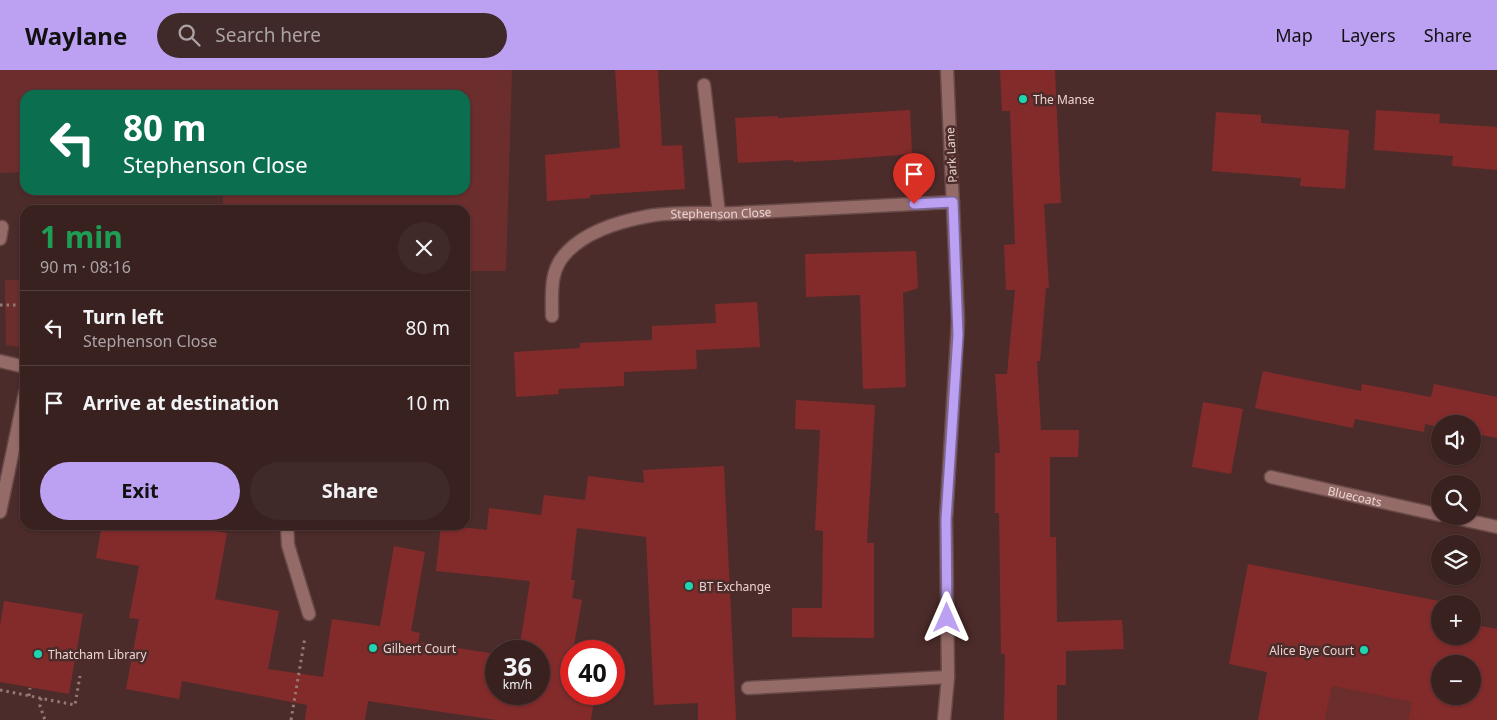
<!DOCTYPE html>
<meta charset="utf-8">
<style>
body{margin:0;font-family:"Noto Sans",sans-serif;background:#402929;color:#f1f3f6;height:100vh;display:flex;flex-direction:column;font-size:19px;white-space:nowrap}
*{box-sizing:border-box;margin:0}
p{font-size:16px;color:#aba3a5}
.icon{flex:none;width:28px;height:28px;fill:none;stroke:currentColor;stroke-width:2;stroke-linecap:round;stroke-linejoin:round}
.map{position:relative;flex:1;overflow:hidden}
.sheet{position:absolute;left:20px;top:135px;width:450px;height:325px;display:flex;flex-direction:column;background:#392120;border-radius:15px;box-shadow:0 1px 4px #0004,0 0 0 1px #533e3e}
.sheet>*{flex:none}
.banner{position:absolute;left:20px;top:20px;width:450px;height:105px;border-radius:15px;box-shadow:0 1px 4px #0004,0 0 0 1px #533e3e;background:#0b6e4f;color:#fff;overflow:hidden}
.buttons{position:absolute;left:1431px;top:345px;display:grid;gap:10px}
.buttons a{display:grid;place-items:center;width:50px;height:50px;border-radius:50%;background:#392120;box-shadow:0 1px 4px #0004,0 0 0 1px #533e3e;font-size:25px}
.speed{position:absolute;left:485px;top:570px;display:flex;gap:10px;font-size:25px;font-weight:700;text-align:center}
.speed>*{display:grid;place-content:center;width:65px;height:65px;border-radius:50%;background:#392120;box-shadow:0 1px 4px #0004,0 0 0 1px #533e3e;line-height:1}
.speed small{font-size:12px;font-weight:400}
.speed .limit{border:8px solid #d22;background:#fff;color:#111}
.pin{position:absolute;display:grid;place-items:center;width:42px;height:42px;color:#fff;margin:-51px -21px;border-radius:50% 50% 50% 0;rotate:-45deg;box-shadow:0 0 5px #0007}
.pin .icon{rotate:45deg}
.me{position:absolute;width:55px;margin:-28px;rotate:0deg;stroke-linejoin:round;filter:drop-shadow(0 0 4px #0008)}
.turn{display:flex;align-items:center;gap:18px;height:105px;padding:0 20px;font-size:22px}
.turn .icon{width:65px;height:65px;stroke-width:2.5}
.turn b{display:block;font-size:35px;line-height:42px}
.round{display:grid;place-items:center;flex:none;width:52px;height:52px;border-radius:26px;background:#402929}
.overview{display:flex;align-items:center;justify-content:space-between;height:85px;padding:0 20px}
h1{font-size:30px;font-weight:700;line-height:38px;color:#1e9e55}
.action{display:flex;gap:10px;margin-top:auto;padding:10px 20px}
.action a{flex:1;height:58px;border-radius:30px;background:#bca0f2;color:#111;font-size:20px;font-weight:700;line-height:58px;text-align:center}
.action a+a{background:#402929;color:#f1f3f6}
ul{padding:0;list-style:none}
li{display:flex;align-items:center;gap:15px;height:75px;padding:0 20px;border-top:1px solid #533e3e}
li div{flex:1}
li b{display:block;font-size:19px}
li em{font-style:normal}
header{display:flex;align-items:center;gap:30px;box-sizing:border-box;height:70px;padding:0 25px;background:#bca0f2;color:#111}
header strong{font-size:24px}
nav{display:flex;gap:28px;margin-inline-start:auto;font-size:18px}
.search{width:350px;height:45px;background:#402929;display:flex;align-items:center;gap:12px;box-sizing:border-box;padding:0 18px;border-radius:28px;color:#aba3a5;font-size:19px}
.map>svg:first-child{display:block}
.green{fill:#6c2e2c}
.building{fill:#832b2b;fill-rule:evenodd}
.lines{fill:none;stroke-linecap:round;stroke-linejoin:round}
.minor-casing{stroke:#684a48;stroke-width:15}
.path{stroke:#947977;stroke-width:3;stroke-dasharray:2.5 4;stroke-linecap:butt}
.minor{stroke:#956b68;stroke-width:12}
.route-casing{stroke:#7a689d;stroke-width:12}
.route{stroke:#bca0f2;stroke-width:9}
.poi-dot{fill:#1fd5b0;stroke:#4c2c2a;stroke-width:2}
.labels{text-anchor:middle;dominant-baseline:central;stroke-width:5;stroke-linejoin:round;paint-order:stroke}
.poi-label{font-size:12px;fill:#ead5d3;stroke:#4c2c2a;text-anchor:start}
.street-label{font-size:12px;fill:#ead5d3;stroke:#4c2c2a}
</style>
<header>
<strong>Waylane</strong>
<div class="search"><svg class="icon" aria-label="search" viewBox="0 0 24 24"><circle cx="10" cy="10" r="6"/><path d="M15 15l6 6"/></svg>Search here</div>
<nav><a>Map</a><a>Layers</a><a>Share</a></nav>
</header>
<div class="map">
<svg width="1497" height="650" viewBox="0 0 1497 650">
<rect width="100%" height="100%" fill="#4c2c2a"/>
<!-- green -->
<g class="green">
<path d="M 0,0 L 512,0 L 506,201 L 465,201 L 465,140 L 223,140 L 223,120 L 465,120 L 465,25 L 25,25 L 25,102 L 0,103 Z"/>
<path d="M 5,210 L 25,210 L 25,278 L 6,275 Z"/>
<path d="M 1332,616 L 1412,632 L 1408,650 L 1325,650 Z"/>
</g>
<!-- building -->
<g class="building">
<path d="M 615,0 L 658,0 L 662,76 L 682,75 L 685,119 L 590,125 L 590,128 L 547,131 L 545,85 L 620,78 Z"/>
<path d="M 1000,0 L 1055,0 L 1061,133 L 1044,134 L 1049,218 L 1046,218 L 1040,291 L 1037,291 L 1041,360 L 1079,360 L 1078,387 L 1050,387 L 1050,467 L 1056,467 L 1057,552 L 1122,550 L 1124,579 L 1066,581 L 1066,615 L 1057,615 L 1057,650 L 1004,650 L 1005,584 L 1001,584 L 999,443 L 995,443 L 995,383 L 1000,383 L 995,304 L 1007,304 L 1015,220 L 1006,220 L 1004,175 L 1015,174 L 1010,41 L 1002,41 Z"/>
<path d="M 910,40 L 912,84 L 835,90 L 793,92 L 793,90 L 738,93 L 735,48 L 777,46 L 778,48 Z"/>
<path d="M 1376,40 L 1440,44 L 1439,53 L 1497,57 L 1497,100 L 1452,96 L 1453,86 L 1374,80 Z"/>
<path d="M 1216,42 L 1261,45 L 1261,53 L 1349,60 L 1345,119 L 1300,116 L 1301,108 L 1212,101 Z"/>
<path d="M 916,181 L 918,218 L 903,223 L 906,317 L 863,319 L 860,225 L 806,227 L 805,184 Z"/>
<path d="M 757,232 L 760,277 L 696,280 L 697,299 L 624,302 L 624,316 L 558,319 L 559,324 L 516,327 L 514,282 L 580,278 L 580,273 L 652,270 L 652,256 L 716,253 L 715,234 Z"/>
<path d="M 1263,301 L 1361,321 L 1362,314 L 1431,327 L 1434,314 L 1497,327 L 1497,368 L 1472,363 L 1472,354 L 1440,354 L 1440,357 L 1425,354 L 1424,362 L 1355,349 L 1353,358 L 1255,338 Z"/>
<path d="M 796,330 L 875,335 L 867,473 L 874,473 L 874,568 L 792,567 L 792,538 L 822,538 L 823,461 L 815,460 L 820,360 L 795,359 Z"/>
<path d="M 1203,332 L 1243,339 L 1231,404 L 1192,397 Z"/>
<path d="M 724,396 L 736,650 L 698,650 L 698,633 L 654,635 L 646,467 L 577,458 L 571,510 L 575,510 L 572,528 L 582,530 L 573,581 L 571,581 L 567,620 L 571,620 L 571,624 L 595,624 L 591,650 L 496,650 L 368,631 L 365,650 L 305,650 L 307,635 L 182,611 L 179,629 L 126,619 L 139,549 L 129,548 L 139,496 L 96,488 L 102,455 L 183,455 L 227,463 L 215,529 L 279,541 L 268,599 L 323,607 L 332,549 L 380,556 L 394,476 L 425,482 L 411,561 L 420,563 L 418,572 L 496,584 L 496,624 L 539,624 L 539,581 L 519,581 L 530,511 L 436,501 L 441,455 L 487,460 L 489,438 L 541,445 L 544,425 L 585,430 L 588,406 L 644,413 L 643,400 Z"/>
<path d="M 1248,494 L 1444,532 L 1440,534 L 1440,566 L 1472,566 L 1472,554 L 1497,559 L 1497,650 L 1408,650 L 1412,632 L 1332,616 L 1325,650 L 1258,650 L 1267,602 L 1229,594 ZM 1440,594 L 1472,594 L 1472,626 L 1440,626 Z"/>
<path d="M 4,531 L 83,544 L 69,624 L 0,612 L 0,556 Z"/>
</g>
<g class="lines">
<defs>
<g id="minor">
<path d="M 704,15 L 719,144"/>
<path d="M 0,169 L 2,157"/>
<path id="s1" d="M 552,246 C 552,223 549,200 567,182 C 588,160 621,151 649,146 C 678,141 708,144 737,143 C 809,139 881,136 953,132"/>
<path d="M 0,291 L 25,297"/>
<path id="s2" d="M 1271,407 L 1440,445"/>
<path d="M 0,442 L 25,323"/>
<path d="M 1447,446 L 1497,457"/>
<path d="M 287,455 L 288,475 L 309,544"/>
<path d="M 748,618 L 948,607"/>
<path d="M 944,650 L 948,607 L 946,449 L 958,251 L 947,0"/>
</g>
</defs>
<!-- minor casing -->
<use href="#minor" class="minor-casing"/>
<!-- path -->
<g class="path">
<path d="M 0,235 L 25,235"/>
<path d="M 0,620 L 75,635 L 80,606"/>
<path d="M 29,626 L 30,618"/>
<path d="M 41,628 L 40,636 L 45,650"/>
<path d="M 291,650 L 305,567"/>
</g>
<!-- minor -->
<use href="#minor" class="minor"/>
</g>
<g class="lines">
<defs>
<path id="route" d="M 914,134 L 953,132 L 958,265 L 946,449 L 947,548"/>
</defs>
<!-- route casing -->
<use href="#route" class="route-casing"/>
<!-- route -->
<use href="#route" class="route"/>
</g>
<!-- markers -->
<g class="poi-dot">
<circle cx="1023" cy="29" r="5"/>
<circle cx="689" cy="516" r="5"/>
<circle cx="373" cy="578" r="5"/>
<circle cx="1364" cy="580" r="5"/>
<circle cx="38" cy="584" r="5"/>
</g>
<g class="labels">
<!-- poi labels -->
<g class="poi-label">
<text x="1033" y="29">The Manse</text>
<text x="699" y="516">BT Exchange</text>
<text x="383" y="578">Gilbert Court</text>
<text x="1354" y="580" text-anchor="end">Alice Bye Court</text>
<text x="48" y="584">Thatcham Library</text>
</g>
<!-- street labels -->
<g class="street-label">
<text transform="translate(951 85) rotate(-93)">Park Lane</text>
<text stroke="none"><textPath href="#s1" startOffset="231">Stephenson Close</textPath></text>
<text stroke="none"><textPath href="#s2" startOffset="86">Bluecoats</textPath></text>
</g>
</g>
</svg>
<div class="buttons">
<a><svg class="icon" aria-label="sound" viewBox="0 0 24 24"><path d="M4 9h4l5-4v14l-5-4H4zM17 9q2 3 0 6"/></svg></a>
<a><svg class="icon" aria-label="search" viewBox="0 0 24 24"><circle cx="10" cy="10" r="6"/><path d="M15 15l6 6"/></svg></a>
<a><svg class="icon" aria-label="layers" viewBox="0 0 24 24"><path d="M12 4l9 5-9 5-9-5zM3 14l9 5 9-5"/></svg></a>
<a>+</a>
<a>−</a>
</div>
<div class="speed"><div>36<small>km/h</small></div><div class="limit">40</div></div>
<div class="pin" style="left:914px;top:134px;background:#d93025"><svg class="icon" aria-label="arrive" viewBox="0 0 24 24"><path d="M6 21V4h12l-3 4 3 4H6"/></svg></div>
<svg class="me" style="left:947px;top:548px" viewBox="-20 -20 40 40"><path d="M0-17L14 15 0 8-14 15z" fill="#bca0f2" stroke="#fff" stroke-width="4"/></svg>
<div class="banner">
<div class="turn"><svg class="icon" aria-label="left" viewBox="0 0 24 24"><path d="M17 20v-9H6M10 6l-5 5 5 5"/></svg><div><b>80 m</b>Stephenson Close</div></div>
</div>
<section class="sheet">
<div class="overview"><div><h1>1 min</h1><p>90 m · 08:16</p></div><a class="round"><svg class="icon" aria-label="close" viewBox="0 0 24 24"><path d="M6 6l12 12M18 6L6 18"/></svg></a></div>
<ul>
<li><svg class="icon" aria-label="left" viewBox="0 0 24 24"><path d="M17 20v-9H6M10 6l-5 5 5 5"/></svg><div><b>Turn left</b><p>Stephenson Close</p></div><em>80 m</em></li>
<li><svg class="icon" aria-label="arrive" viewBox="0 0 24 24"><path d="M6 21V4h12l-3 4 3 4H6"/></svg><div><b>Arrive at destination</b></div><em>10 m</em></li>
</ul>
<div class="action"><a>Exit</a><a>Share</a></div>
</section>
</div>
